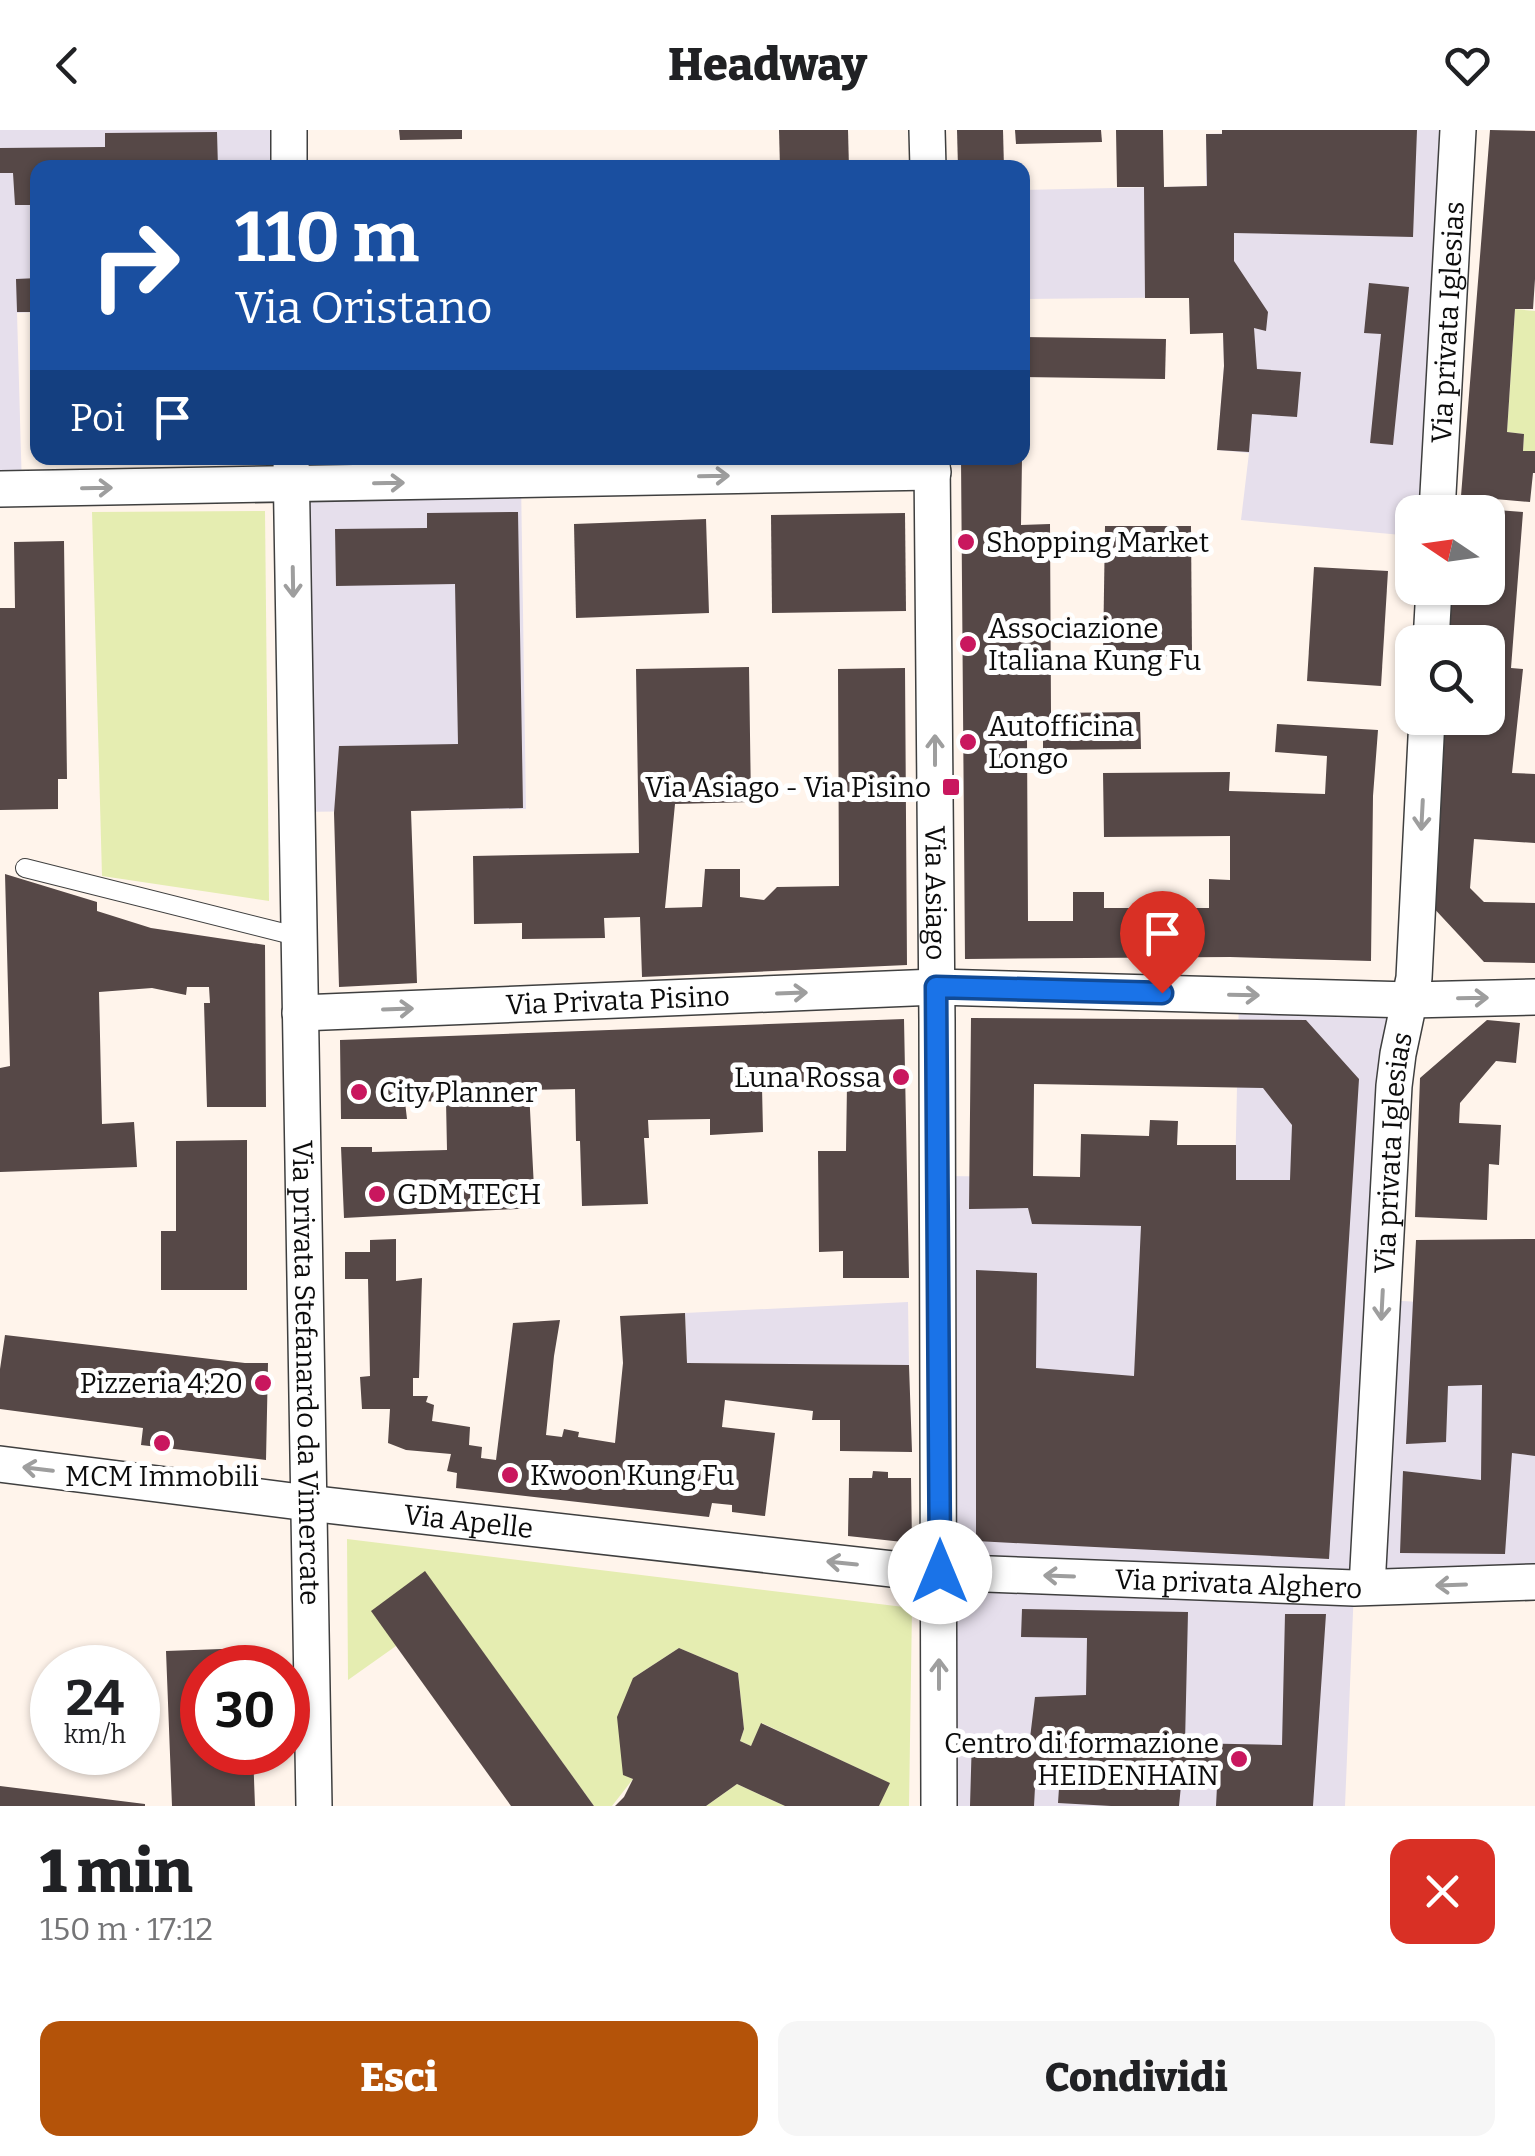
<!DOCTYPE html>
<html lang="it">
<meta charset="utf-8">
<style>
body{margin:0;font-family:Bitter,serif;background:#f6f6f6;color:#202124;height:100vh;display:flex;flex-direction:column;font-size:38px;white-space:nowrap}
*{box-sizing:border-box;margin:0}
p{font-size:32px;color:#757577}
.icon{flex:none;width:55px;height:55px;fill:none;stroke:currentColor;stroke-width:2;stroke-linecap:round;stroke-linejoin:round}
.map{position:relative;height:1676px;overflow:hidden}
.side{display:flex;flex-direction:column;background:#fff;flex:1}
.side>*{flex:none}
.guide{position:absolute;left:30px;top:30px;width:1000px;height:305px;border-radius:20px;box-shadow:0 2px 8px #0004;background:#1a4fa0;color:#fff;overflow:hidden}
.needle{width:65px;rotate:283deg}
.controls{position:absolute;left:1395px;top:365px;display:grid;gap:20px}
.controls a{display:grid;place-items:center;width:110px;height:110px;border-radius:20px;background:#fff;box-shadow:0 2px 8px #0004;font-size:50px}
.speed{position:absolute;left:30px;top:1515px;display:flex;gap:20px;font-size:50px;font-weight:700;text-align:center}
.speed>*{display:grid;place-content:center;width:130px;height:130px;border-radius:50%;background:#fff;box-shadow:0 2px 8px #0004;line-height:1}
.speed small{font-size:25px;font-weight:400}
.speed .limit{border:15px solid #d22;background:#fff;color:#111}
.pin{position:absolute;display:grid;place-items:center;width:85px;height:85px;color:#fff;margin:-102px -42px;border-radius:50% 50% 50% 0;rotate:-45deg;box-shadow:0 0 10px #0007}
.pin .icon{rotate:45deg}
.me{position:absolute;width:110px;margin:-55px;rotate:0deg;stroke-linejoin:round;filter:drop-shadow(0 0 8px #0008)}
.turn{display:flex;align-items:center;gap:35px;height:210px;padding:0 40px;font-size:45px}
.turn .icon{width:130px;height:130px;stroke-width:2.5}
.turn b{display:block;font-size:70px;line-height:85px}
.then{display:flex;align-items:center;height:95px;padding:0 40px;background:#0003;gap:20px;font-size:38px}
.round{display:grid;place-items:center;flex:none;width:105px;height:105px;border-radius:20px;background:#f6f6f6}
.headline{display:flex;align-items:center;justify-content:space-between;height:170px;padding:0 40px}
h1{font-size:60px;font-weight:800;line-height:75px}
.action{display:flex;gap:20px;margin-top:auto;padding:20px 40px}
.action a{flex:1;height:115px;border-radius:20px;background:#b45309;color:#fff;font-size:40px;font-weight:800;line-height:115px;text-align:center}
.action a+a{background:#f6f6f6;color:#202124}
header{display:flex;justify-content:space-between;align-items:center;height:130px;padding:0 40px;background:#fff;font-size:45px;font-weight:800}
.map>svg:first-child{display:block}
.industrial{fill:#e6dfec}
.green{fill:#e5edb1}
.building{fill:#564847;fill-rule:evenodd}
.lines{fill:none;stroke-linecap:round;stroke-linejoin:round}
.lane-casing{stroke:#3f3f3f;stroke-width:20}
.street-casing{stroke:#3f3f3f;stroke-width:38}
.lane{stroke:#fff;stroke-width:18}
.street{stroke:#fff;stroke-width:35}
.oneway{stroke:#9e9e9e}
.route-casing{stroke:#114b97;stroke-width:25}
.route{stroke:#1a73e8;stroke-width:18}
.poi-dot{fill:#c9175e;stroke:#fff;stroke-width:4}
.labels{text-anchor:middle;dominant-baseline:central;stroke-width:10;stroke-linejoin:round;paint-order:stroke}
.street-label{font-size:28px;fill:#0c0c0c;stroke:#fff}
.poi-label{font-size:28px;fill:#0c0c0c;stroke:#fff;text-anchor:start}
</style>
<header><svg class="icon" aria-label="back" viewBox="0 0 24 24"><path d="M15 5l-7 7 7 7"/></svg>Headway<svg class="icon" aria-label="heart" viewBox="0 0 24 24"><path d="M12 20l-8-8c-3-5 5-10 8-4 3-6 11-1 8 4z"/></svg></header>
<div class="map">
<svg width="1535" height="1676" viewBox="0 0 1535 1676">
<rect width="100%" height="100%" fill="#fff4eb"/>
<!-- industrial -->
<g class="industrial">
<path d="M 0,0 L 289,0 L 289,37 L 38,38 L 37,182 L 17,183 L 22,359 L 0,359 Z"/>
<path d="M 1322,0 L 1458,0 L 1438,382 L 1412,382 L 1412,406 L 1241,390 L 1249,323 L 1217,320 L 1224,236 L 1222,167 L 1023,169 L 1022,60 L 1206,56 L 1206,4 Z"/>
<path d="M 521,350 L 526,679 L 297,682 L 291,355 Z"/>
<path d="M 1239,865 L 1411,870 L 1383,1170 L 1535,1178 L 1535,1452 L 1354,1458 L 1345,1676 L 939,1676 L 938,1046 L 1235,1049 Z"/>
<path d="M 908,1172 L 909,1235 L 687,1233 L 685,1183 Z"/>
</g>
<!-- green -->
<g class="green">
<path d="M 1515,179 L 1535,181 L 1535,321 L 1523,321 L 1524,304 L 1507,302 Z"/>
<path d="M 265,381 L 269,771 L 102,746 L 92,382 Z"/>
<path d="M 347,1409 L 912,1478 L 909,1676 L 879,1676 L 889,1653 L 762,1593 L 751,1616 L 740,1611 L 744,1599 L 738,1543 L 679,1518 L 633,1548 L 623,1644 L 633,1649 L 612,1676 L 594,1676 L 425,1442 L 396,1516 L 348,1550 Z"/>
<path d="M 737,1654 L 785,1676 L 706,1676 Z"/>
</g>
<!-- building -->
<g class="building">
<path d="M 399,0 L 462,0 L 462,9 L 400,10 Z"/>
<path d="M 779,0 L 848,0 L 849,38 L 780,38 Z"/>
<path d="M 957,0 L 1003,0 L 1004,38 L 958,38 Z"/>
<path d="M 1015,0 L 1101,0 L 1102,12 L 1016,14 Z"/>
<path d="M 1116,0 L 1163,0 L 1164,57 L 1207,56 L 1206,4 L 1222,4 L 1222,0 L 1417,0 L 1413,107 L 1234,103 L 1234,131 L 1268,182 L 1266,201 L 1254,198 L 1257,239 L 1301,242 L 1297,287 L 1252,284 L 1249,322 L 1217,320 L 1224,236 L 1223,203 L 1190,204 L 1189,168 L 1145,168 L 1144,57 L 1117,57 Z"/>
<path d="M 1490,0 L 1535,1 L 1535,149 L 1533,179 L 1515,179 L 1507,302 L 1524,304 L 1523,321 L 1535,321 L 1535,343 L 1533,343 L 1530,372 L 1461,366 Z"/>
<path d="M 217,2 L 218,38 L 38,38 L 38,75 L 15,75 L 13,43 L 0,43 L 0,18 L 105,17 L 105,3 Z"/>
<path d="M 760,30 L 761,38 L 596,38 L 596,34 Z"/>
<path d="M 366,33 L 366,38 L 328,38 L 328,34 Z"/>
<path d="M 1022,66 L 1026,66 L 1027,97 L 1022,98 Z"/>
<path d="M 38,148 L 38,182 L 17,182 L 16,149 Z"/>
<path d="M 1369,153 L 1409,157 L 1393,315 L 1370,313 L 1381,204 L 1364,203 Z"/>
<path d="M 1022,207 L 1166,209 L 1165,249 L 1022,247 Z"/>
<path d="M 961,328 L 1022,328 L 1021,395 L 1050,394 L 1051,583 L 1140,582 L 1141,619 L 1043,620 L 1043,608 L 1027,609 L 1028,791 L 1073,791 L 1073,762 L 1104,762 L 1104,778 L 1209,778 L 1209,749 L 1230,750 L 1230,706 L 1104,707 L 1103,643 L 1230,642 L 1229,661 L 1325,664 L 1327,626 L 1275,622 L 1277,594 L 1378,600 L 1373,666 L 1371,831 L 1230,827 L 965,829 Z"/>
<path d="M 1458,377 L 1523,382 L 1511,538 L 1523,539 L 1512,643 L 1535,644 L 1535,713 L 1474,709 L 1470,758 L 1484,772 L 1535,773 L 1535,833 L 1484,832 L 1429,773 L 1442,588 L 1488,588 L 1488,512 L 1448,512 L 1452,458 L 1488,458 L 1488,382 L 1457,382 Z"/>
<path d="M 518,382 L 523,678 L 411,681 L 417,853 L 339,857 L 334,683 L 339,616 L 458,614 L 455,454 L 336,456 L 335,399 L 427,398 L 427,383 Z"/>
<path d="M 905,383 L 906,481 L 772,483 L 771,385 Z"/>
<path d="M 706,389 L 709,483 L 576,488 L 574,394 Z"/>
<path d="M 1105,396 L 1191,396 L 1192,527 L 1103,525 Z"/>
<path d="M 64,411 L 67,649 L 58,649 L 58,679 L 0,680 L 0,478 L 15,478 L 14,412 Z"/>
<path d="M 1314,437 L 1388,441 L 1381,556 L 1307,551 Z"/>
<path d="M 749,537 L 751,672 L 675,674 L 665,778 L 702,777 L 705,739 L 740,739 L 740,767 L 764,770 L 777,757 L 839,756 L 838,539 L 905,538 L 907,835 L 642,847 L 640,787 L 604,788 L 605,808 L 522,809 L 522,793 L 474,794 L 473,726 L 639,723 L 636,539 Z"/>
<path d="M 5,744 L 97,772 L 97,781 L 151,798 L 265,815 L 266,977 L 207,977 L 204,873 L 210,873 L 209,857 L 187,857 L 186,865 L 152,858 L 99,862 L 102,994 L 134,992 L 137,1037 L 0,1042 L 0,938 L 10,936 Z"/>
<path d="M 971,888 L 1306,890 L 1359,949 L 1329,1429 L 976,1411 L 976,1140 L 1037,1143 L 1036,1238 L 1134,1246 L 1141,1096 L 1032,1094 L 1028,1078 L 969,1079 ZM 1034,954 L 1263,958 L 1292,995 L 1290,1050 L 1236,1050 L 1236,1015 L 1177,1015 L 1178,991 L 1150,990 L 1149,1006 L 1081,1004 L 1080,1047 L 1033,1046 Z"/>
<path d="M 904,889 L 909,1148 L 843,1148 L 843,1121 L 819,1122 L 818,1021 L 846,1021 L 847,954 L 762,957 L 763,1002 L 710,1005 L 710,989 L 648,990 L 649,1008 L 644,1008 L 648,1074 L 582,1076 L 580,1011 L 576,1011 L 575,959 L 529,960 L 535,1078 L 344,1088 L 341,1017 L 372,1017 L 372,1022 L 447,1020 L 446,971 L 405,972 L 407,989 L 341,989 L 340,910 Z"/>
<path d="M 1487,890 L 1520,893 L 1516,933 L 1496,931 L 1460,973 L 1459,993 L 1501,995 L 1499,1035 L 1489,1034 L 1487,1090 L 1415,1087 L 1420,948 Z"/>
<path d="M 247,1010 L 247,1160 L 161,1160 L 161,1101 L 176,1101 L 176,1011 Z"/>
<path d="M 396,1109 L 396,1151 L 422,1148 L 419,1248 L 413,1248 L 413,1266 L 428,1266 L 426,1272 L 434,1275 L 432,1291 L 470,1297 L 469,1315 L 482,1317 L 481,1328 L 496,1330 L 513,1193 L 560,1190 L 554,1226 L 546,1305 L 562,1307 L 564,1299 L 579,1302 L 578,1307 L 615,1313 L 623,1233 L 620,1186 L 685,1183 L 687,1233 L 909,1235 L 912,1322 L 840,1321 L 840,1290 L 812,1290 L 813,1281 L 725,1270 L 722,1297 L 775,1303 L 765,1386 L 732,1382 L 732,1375 L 712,1373 L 709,1387 L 456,1358 L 457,1343 L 447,1341 L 451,1324 L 406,1320 L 388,1313 L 390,1279 L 362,1279 L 360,1247 L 370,1246 L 368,1149 L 345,1149 L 345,1122 L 370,1122 L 370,1110 Z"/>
<path d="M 1535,1109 L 1535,1326 L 1512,1323 L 1505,1424 L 1400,1423 L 1403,1341 L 1481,1350 L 1482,1255 L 1448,1256 L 1446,1312 L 1406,1314 L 1416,1110 Z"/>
<path d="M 5,1205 L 245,1233 L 268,1233 L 266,1330 L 141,1315 L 143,1298 L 0,1279 L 0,1239 Z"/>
<path d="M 873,1341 L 888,1342 L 888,1348 L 911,1348 L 912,1413 L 848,1406 L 849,1348 L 872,1348 Z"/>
<path d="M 425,1441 L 594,1676 L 511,1676 L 396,1516 L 371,1481 Z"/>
<path d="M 1022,1479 L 1188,1482 L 1185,1613 L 1282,1615 L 1285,1484 L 1326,1484 L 1313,1676 L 1216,1676 L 1218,1637 L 1183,1635 L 1179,1676 L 1111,1676 L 1058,1673 L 1059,1658 L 1035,1657 L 1034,1676 L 970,1676 L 972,1607 L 1030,1608 L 1035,1567 L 1086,1565 L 1087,1508 L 1021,1507 Z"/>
<path d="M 249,1518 L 250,1538 L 202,1538 L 202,1622 L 253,1622 L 255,1676 L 172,1676 L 166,1521 Z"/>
<path d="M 679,1518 L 738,1543 L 744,1599 L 740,1611 L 751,1616 L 761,1593 L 890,1653 L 879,1676 L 785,1676 L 737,1654 L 706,1676 L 615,1676 L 624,1667 L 633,1649 L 623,1645 L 617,1587 L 633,1548 Z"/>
<path d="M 0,1656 L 145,1674 L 145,1676 L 0,1676 Z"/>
</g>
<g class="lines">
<defs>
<path id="lane" d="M 25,738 L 300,807"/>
<g id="street">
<path d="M 289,0 L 289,38"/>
<path d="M 927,0 L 928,38"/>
<path id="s1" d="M 291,328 L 314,1676"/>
<path id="s2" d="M 932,328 L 937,890 L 939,1676"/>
<path d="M 0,359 L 933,342"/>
<path id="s3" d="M 1437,382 L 1458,0"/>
<path d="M 1431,512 L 1434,458"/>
<path id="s4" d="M 300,883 L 936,857 L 1411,870 L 1535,867"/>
<path id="s5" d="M 0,1334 L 308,1373 L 910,1441 L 1354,1458 L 1535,1452"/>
<path id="s6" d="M 1367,1457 L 1394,956 L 1398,924 L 1414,848 L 1427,588"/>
</g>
</defs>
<!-- lane casing -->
<use href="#lane" class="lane-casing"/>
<!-- street casing -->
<use href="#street" class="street-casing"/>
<!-- lane -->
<use href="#lane" class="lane"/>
<!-- street -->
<use href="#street" class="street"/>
</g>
<!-- one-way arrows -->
<defs><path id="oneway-shaft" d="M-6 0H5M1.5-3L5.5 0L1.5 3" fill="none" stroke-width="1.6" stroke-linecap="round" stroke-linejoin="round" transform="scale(2.5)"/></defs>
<g class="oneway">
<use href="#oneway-shaft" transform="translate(714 346) rotate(-1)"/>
<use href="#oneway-shaft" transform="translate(389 353) rotate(-1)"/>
<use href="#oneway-shaft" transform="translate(97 358) rotate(-1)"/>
<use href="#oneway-shaft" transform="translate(293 452) rotate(89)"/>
<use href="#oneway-shaft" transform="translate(935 620) rotate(-90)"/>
<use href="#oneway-shaft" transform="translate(1422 685) rotate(93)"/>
<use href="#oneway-shaft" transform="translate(792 863) rotate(-2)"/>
<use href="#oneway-shaft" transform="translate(1244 865) rotate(1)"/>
<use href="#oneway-shaft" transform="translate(1473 868) rotate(-1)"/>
<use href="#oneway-shaft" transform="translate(398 879) rotate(-2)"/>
<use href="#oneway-shaft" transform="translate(1382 1175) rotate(93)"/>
<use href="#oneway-shaft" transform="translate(38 1339) rotate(-173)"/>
<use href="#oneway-shaft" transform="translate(842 1433) rotate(-174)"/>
<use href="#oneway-shaft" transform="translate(1059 1446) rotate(-178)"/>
<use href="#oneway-shaft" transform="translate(1451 1455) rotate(178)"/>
<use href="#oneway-shaft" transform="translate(939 1544) rotate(-90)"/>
</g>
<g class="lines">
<defs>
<path id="route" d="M 940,1442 L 936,857 L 1162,863"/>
</defs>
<!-- route casing -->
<use href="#route" class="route-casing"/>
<!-- route -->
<use href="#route" class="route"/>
</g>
<!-- markers -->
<g class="poi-dot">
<circle cx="966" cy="412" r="10"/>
<circle cx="968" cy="514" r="10"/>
<circle cx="968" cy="612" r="10"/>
<rect x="941" y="647" width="20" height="20" rx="5"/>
<circle cx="901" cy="947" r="10"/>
<circle cx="359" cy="962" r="10"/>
<circle cx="377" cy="1064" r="10"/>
<circle cx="263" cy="1253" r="10"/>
<circle cx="162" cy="1313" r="10"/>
<circle cx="510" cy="1345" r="10"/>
<circle cx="1239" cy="1629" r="10"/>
</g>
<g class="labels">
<!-- street labels -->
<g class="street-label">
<text stroke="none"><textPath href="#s3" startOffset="190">Via privata Iglesias</textPath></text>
<text stroke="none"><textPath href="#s2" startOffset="435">Via Asiago</textPath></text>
<text stroke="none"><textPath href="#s4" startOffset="318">Via Privata Pisino</textPath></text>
<text stroke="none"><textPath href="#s6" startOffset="435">Via privata Iglesias</textPath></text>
<text stroke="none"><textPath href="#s1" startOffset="915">Via privata Stefanardo da Vimercate</textPath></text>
<text stroke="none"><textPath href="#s5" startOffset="472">Via Apelle</textPath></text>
<text stroke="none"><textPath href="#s5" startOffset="1245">Via privata Alghero</textPath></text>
</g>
<!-- poi labels -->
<g class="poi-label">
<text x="986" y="412">Shopping Market</text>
<text x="988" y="498">Associazione<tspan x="988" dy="32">Italiana Kung Fu</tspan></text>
<text x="988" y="596">Autofficina<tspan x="988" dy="32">Longo</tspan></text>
<text x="931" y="657" text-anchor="end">Via Asiago - Via Pisino</text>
<text x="881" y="947" text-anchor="end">Luna Rossa</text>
<text x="379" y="962">City Planner</text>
<text x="397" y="1064">GDM TECH</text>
<text x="243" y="1253" text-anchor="end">Pizzeria 4:20</text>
<text x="530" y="1345">Kwoon Kung Fu</text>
<text x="162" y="1346" text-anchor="middle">MCM Immobili</text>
<text x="1219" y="1613" text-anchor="end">Centro di formazione<tspan x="1219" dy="32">HEIDENHAIN</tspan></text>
</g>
</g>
</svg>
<div class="controls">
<a><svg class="needle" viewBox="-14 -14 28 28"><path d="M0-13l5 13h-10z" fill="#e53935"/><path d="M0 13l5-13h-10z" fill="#757577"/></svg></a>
<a><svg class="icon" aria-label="search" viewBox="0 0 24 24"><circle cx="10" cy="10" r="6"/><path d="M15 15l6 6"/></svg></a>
</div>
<div class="speed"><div>24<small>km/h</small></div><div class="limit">30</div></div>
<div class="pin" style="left:1162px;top:863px;background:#d93025"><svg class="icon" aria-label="arrive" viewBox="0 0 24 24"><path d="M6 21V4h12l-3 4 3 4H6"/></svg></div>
<svg class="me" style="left:940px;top:1442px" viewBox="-20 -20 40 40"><circle r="19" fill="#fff"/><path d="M0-13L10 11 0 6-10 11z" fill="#1a73e8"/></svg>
<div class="guide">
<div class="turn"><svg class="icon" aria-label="right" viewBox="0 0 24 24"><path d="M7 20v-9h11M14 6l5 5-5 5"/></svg><div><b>110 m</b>Via Oristano</div></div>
<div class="then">Poi<svg class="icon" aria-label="arrive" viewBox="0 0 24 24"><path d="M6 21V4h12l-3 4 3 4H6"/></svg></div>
</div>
</div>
<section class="side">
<div class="headline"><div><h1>1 min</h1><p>150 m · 17:12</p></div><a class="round" style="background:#d93025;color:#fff"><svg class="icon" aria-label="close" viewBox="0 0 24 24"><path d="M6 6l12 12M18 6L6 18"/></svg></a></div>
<div class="action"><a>Esci</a><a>Condividi</a></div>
</section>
